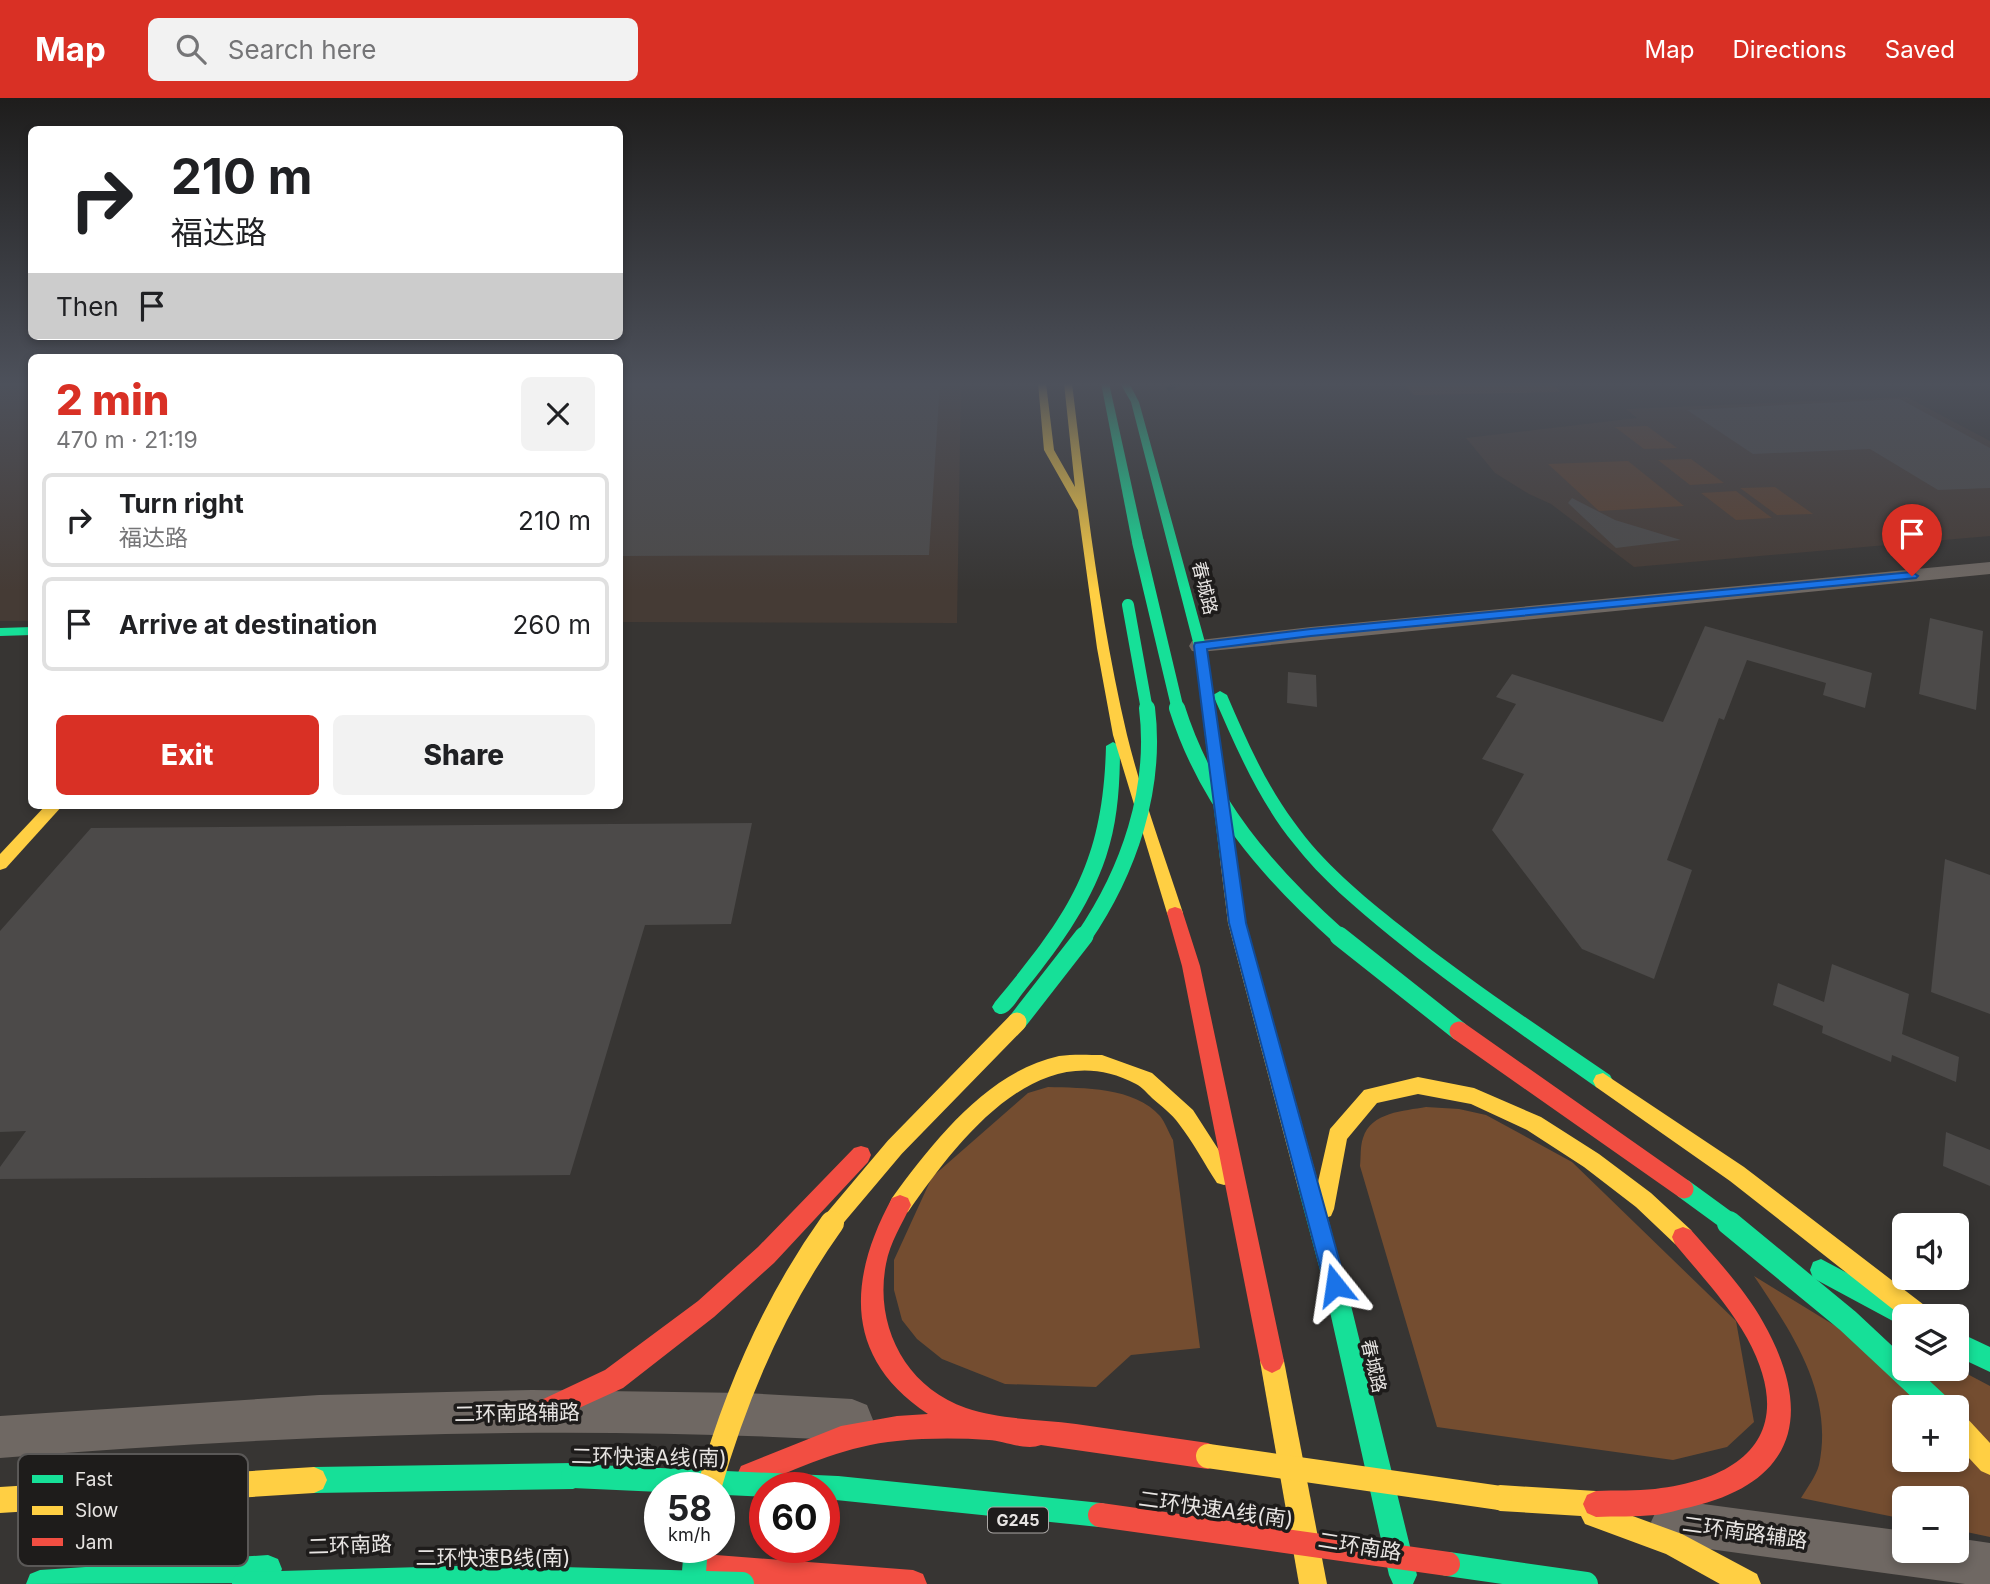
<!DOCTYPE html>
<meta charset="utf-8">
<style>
body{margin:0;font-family:Inter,"Noto Sans SC",sans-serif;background:#f2f2f2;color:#202124;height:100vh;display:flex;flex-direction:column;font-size:26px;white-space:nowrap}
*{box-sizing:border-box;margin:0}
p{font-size:23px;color:#757577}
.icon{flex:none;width:38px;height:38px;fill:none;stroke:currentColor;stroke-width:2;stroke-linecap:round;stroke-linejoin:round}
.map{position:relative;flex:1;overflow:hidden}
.side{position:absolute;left:28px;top:256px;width:595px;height:455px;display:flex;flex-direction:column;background:#fff;border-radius:10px;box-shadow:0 4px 10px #0003}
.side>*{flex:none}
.hud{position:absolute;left:28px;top:28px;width:595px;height:214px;border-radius:10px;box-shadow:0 4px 10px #0003;background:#fff;color:#202124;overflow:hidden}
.controls{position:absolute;left:1892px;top:1115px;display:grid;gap:14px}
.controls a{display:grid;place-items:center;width:77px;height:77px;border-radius:10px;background:#fff;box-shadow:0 4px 10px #0003;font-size:35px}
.speed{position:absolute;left:644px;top:1374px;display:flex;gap:14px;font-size:35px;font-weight:700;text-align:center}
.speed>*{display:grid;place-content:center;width:91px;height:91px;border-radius:50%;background:#fff;box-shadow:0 4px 10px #0003;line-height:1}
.speed small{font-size:18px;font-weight:400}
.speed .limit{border:10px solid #d22;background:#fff;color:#111}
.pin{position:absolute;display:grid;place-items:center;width:60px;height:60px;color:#fff;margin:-72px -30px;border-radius:50% 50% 50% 0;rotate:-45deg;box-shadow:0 0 7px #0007}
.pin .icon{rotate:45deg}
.me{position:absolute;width:77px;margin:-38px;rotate:345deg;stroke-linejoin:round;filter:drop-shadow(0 0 5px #0008)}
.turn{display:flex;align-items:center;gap:24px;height:147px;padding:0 28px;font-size:32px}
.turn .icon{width:91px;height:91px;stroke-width:2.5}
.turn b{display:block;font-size:49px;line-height:60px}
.then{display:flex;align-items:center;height:66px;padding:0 28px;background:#0003;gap:14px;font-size:26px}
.round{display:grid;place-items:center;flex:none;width:74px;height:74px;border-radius:10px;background:#f2f2f2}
.head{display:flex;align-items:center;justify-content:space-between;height:119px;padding:0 28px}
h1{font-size:42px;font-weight:800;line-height:52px;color:#d93025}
.cta{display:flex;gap:14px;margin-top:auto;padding:14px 28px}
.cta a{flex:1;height:80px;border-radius:10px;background:#d93025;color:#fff;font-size:28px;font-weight:800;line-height:80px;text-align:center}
.cta a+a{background:#f2f2f2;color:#202124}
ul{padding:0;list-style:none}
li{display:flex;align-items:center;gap:21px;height:94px;margin:0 14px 10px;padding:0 14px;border:4px solid #e0e0e0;border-radius:10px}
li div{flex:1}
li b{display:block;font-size:26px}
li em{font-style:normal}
header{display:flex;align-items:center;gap:42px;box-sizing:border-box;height:98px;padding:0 35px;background:#d93025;color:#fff}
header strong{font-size:33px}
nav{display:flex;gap:38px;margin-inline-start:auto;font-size:24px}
.search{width:490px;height:63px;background:#f2f2f2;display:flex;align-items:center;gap:18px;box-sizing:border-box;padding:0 24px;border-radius:10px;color:#757577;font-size:26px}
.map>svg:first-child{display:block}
.built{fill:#453b35}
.green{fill:#5a402f}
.forest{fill:#744d30;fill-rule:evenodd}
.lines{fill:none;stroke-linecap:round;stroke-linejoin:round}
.stream{stroke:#05242f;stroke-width:5}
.building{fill:#4c4a49}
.street{fill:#6f6863;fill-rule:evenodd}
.fast{fill:#16e098;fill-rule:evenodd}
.slow{fill:#ffcf43;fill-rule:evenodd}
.jam{fill:#f24e42;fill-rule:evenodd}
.fast-bridge-far3{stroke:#16e098;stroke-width:12}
.fast-bridge-far2{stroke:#16e098;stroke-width:16}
.fast-bridge-far1{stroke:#16e098;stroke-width:19}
.fast-bridge{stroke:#16e098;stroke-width:24}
.slow-bridge-far1{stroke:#ffcf43;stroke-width:19}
.slow-bridge{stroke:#ffcf43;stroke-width:24}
.jam-bridge-far1{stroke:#f24e42;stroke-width:19}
.jam-bridge{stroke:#f24e42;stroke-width:24}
.route{fill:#1a73e8;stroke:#114b97;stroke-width:2}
.labels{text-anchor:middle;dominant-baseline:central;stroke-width:7;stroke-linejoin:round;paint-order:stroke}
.shield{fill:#1e1c1b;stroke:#aba8a6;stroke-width:2}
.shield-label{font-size:16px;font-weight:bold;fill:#e7e4e2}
.street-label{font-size:18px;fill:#e7e4e2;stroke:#1e1c1b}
.near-street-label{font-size:21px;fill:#e7e4e2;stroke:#1e1c1b}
.key{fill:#1e1c1b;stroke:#5a5857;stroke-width:2}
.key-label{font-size:19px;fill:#e7e4e2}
</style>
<header>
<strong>Map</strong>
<div class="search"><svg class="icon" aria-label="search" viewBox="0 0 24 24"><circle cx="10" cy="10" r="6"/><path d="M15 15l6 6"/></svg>Search here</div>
<nav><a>Map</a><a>Directions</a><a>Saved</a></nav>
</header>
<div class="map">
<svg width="1990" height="1486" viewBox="0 0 1990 1486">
<rect width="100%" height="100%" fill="#373533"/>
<!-- built -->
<g class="built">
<rect x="0" y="285" width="31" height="238"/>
<path d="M 620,285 L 961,285 L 957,525 L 620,524 Z"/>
<path d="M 1907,299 L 1990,343 L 1990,438 L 1634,469 L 1551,406 L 1529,396 L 1495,375 L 1466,340 L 1637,320 L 1626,311 Z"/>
</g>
<!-- green -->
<g class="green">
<path d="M 1402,285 L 1551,285 L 1560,294 L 1414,297 Z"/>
<path d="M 1647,328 L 1677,350 L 1644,351 L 1615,329 Z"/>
<path d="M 1691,361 L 1724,385 L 1690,387 L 1658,362 Z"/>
<path d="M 1628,363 L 1684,408 L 1599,413 L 1548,366 Z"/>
<path d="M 1775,389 L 1813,416 L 1777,417 L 1740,390 Z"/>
<path d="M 1736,393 L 1772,420 L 1736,422 L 1701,395 Z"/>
</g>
<!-- forest -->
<g class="forest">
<path d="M 1048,989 C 1083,990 1135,989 1160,1018 C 1165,1024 1169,1035 1173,1042 L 1200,1250 L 1131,1257 L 1096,1289 L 1005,1286 L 942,1261 L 917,1241 L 902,1222 L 894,1192 L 894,1162 L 932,1079 L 1028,995 Z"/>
<path d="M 1426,1009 L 1459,1011 L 1486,1017 L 1572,1064 L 1736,1223 L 1754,1324 L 1727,1349 L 1673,1362 L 1437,1329 L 1360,1068 C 1361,1060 1360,1048 1363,1040 C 1371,1014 1404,1013 1426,1009 Z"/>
<path d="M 1754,1178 L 1904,1270 L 1956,1270 L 1990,1288 L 1990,1439 L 1957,1432 L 1956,1400 L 1904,1400 L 1904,1421 L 1801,1400 C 1807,1390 1816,1378 1819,1367 C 1834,1295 1792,1235 1754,1178 ZM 1904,1309 L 1956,1309 L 1956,1362 L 1904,1362 Z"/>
</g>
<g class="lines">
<!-- stream -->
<path class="stream" d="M 1169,290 L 1179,285"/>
</g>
<!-- building -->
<g class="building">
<path d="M 620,285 L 940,285 L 929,457 L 620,458 Z"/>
<path d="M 1900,301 L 1990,350 L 1990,390 L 1938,392 L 1870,351 L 1753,356 L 1687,312 Z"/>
<path d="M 1572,400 L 1615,422 L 1681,442 L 1616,450 L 1568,405 Z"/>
<path d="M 1930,520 L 1983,533 L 1976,612 L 1919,596 Z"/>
<path d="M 1705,528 L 1872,575 L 1865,610 L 1823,597 L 1826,585 L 1747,562 L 1724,622 L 1719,620 L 1667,762 L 1692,772 L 1654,881 L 1582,851 L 1492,732 L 1524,676 L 1482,661 L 1516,606 L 1496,599 L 1512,576 L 1663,624 Z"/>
<path d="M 1288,574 L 1316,577 L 1317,609 L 1287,605 Z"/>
<path d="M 752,725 L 731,826 L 645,827 L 570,1077 L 0,1081 L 0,1069 L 26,1033 L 0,1034 L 0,833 L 91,730 Z"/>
<path d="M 1945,761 L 1990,777 L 1990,916 L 1931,894 Z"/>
<path d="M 1832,866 L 1909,896 L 1902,936 L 1959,959 L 1956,984 L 1892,957 L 1891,964 L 1822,935 L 1823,928 L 1773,907 L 1778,885 L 1824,904 Z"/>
<path d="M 1946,1034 L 1990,1052 L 1990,1088 L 1943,1068 Z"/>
</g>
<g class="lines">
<!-- street -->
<g class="street">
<path d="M 1990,464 L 1990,476 L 1200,554 L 1192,553 L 1189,548 L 1192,543 L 1200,542 L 1311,529 Z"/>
<path d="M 532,1292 L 746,1295 L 852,1301 L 867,1307 L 873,1322 L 867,1337 L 852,1343 C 567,1326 284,1337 0,1360 L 0,1318 L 319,1297 Z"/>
<path d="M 1673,1402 L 1904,1433 L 1904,1452 L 1956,1452 L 1956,1440 L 1990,1445 L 1990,1486 L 1965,1486 L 1673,1446 L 1658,1439 L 1651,1424 L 1658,1409 Z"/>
</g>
<!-- fast -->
<g class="fast">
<path d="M 1101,285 L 1109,285 L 1144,444 L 1138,447 L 1132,444 Z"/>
<path d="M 1120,285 L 1129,285 L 1139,304 L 1206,548 L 1236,761 L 1228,767 L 1220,761 L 1194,548 L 1131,304 Z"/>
<path d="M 32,529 L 32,537 L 0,538 L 0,530 Z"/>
<path d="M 1220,593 L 1227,597 C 1246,641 1265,685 1294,724 C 1323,765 1362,797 1401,828 C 1468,882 1540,929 1610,977 L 1613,983 L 1610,989 L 1603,991 L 1596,989 C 1527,940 1456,892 1390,838 C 1356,810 1321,781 1294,746 C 1258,702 1236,649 1213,597 Z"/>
<path d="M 1113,644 L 1120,648 C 1120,686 1118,723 1106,759 C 1089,810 1056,854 1022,896 C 1018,901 1012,912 1005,915 C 1000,917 999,916 995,914 L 992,909 L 995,904 C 1068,816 1103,767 1106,648 Z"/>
<path d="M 1309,1080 L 1316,1083 L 1320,1090 L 1346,1187 L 1417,1477 L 1413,1486 L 1393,1486 L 1389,1477 L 1324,1187 L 1298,1090 L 1302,1083 Z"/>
<path d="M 1821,1161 L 1913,1210 L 1917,1218 L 1904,1218 L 1904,1229 L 1813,1180 L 1810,1172 L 1813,1164 Z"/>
<path d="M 1956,1233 L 1990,1249 L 1990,1274 L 1956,1258 Z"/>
<path d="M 573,1365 L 582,1369 L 586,1378 L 582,1387 L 573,1391 L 314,1395 L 305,1391 L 301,1382 L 305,1373 L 314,1369 Z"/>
<path d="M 268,1457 L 278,1461 L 282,1471 L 278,1481 L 268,1485 L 26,1486 L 30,1476 L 40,1472 Z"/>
</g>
<!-- slow -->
<g class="slow">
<path d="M 1038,285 L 1046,285 L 1054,352 L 1075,389 L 1064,285 L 1072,285 C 1086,403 1100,522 1127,637 C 1142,698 1164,756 1183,815 L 1181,819 L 1169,819 L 1167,815 L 1113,637 L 1097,550 L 1078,412 L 1044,352 Z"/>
<path d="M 46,707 L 63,707 L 6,770 L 0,772 L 0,756 Z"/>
<path d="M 1228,755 L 1236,761 L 1246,825 L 1318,1084 L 1330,1031 L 1364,992 L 1418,979 L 1474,990 L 1541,1019 L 1599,1056 L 1651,1095 L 1691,1132 L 1694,1139 L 1691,1146 L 1683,1149 L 1675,1146 L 1636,1109 L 1584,1069 L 1527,1032 L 1471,1006 L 1418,996 L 1377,1005 L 1347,1041 L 1334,1111 L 1331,1118 L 1323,1121 L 1315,1118 L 1312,1111 L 1315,1097 L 1309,1100 L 1302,1097 L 1298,1090 L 1228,825 L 1220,761 Z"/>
<path d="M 1102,957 L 1152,975 L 1193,1012 L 1231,1071 L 1234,1078 L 1231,1085 L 1224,1087 L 1217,1085 C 1204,1065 1193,1044 1179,1026 C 1172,1016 1161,1008 1152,1000 C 1147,995 1142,989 1136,986 C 1038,934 957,1044 908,1114 L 900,1117 L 892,1114 L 889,1107 L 892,1100 C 933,1044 987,974 1059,958 C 1073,956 1089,957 1102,957 Z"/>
<path d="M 1603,975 L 1744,1069 L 1928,1210 L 1932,1218 L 1904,1218 L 1904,1220 L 1730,1083 L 1596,989 L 1593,983 L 1596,977 Z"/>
<path d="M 1272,1251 L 1280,1255 L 1284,1263 L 1327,1486 L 1299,1486 L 1260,1263 L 1264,1255 Z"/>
<path d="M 1956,1315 L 1965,1318 L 1990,1345 L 1990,1377 L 1981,1373 L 1956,1346 Z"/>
<path d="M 314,1369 L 323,1373 L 327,1382 L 323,1391 L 314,1395 L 0,1415 L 0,1389 Z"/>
<path d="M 1500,1387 L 1596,1393 L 1605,1397 L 1608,1409 L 1682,1436 L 1757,1476 L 1761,1486 L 1720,1486 L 1666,1456 L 1585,1426 L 1581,1418 L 1500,1413 L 1491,1409 L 1487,1400 L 1491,1391 Z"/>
</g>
<!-- jam -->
<g class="jam">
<path d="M 1175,809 L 1181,811 L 1183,815 L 1200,868 L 1284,1263 L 1280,1271 L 1272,1275 L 1264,1271 L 1260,1263 L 1182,868 L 1167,815 L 1169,811 Z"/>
<path d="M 861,1048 L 868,1050 L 871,1057 L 868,1064 L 774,1165 L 714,1219 L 623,1290 L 546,1325 L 537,1322 L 534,1313 L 537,1304 L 605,1272 L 698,1203 L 758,1149 L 854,1050 Z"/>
<path d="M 900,1097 L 908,1100 L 911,1107 C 902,1126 890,1144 886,1166 C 874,1227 905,1289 966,1310 C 1001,1322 1040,1321 1076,1326 C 1120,1332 1164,1339 1208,1345 L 1217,1349 L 1221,1358 L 1217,1367 L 1208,1371 L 1041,1347 C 1026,1353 1004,1343 989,1342 C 958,1340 927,1340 897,1343 C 844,1348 799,1370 750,1390 L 741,1386 L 737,1377 L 741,1368 L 841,1328 L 897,1318 L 928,1316 C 843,1260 848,1181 892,1100 Z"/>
<path d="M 1683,1129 L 1691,1132 C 1716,1161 1744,1190 1763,1224 C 1814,1314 1798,1384 1691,1409 C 1679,1411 1667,1416 1655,1417 C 1636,1419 1615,1418 1596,1419 L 1587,1415 L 1583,1406 L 1587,1397 L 1596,1393 C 1616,1392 1636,1393 1655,1391 C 1749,1380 1797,1332 1747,1240 C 1728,1206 1700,1176 1675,1146 L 1672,1139 L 1675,1132 Z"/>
<path d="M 716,1457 L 913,1472 L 923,1476 L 927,1486 L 747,1486 L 716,1483 L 706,1480 L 703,1470 L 706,1460 Z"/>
</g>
<!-- fast-bridge-far3 -->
<g class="fast-bridge-far3">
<path d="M 1138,444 L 1178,612"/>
<path d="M 1128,507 L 1147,612"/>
</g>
<!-- fast-bridge-far2 -->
<g class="fast-bridge-far2">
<path d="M 1177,610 C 1207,705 1268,775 1341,840"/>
<path d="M 1083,840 C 1129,773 1157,691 1147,610"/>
</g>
<!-- fast-bridge-far1 -->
<g class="fast-bridge-far1">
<path d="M 1339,838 L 1459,933"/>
<path d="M 1017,924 L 1084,838"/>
<path d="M 1684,1091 L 1732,1126"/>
</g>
<!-- fast-bridge -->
<g class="fast-bridge">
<path d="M 1729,1125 L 1848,1223 L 1940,1309"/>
<path d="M 573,1378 L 837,1390 L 1100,1417"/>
<path d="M 1448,1466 L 1586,1486"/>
<path d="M 244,1486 L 493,1479 L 742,1486"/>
<path d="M 693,1486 L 696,1449"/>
</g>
<!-- slow-bridge-far1 -->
<path class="slow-bridge-far1" d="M 830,1126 L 895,1049 L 1017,924"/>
<!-- slow-bridge -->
<g class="slow-bridge">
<path d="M 1208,1358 L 1500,1400"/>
<path d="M 709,1390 C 736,1295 774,1206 832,1125"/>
</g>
<!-- jam-bridge-far1 -->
<path class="jam-bridge-far1" d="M 1459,933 L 1684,1091"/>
<!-- jam-bridge -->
<path class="jam-bridge" d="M 1100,1417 L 1448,1466"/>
</g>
<!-- sky -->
<linearGradient id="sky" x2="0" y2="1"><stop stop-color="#1e1d1c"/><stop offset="0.58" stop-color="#4d515b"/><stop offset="1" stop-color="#4d515b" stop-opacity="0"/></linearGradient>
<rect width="1990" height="493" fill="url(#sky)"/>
<!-- route -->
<path class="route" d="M 1912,474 L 1918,478 L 1916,480 L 1311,538 L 1207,551 L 1246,825 L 1346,1187 L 1343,1195 L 1335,1198 L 1327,1195 L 1229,825 L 1194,548 L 1195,545 L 1311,531 Z"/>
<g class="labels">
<!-- shield labels -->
<rect class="shield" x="988" y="1409.5" width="60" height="25" rx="5"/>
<g class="shield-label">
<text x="1018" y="1422">G245</text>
</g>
<!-- street labels -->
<g class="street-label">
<text transform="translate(1205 490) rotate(76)">春城路</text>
<text transform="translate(1374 1268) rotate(77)">春城路</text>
</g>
<!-- near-street labels -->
<g class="near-street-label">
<text transform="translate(517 1315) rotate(-1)">二环南路辅路</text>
<text transform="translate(649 1359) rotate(1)">二环快速A线(南)</text>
<text transform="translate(1216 1411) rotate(8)">二环快速A线(南)</text>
<text transform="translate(1745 1434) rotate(8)">二环南路辅路</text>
<text transform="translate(350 1447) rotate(-2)">二环南路</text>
<text transform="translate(1360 1448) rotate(9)">二环南路</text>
<text x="493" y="1459">二环快速B线(南)</text>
</g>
</g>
<!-- legend -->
<rect x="18" y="1356" width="230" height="112" rx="10" class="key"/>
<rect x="32" y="1377" width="31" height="8" fill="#16e098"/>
<rect x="32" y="1408" width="31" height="9" fill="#ffcf43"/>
<rect x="32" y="1440" width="31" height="8" fill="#f24e42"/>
<g class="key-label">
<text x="75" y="1388">Fast</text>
<text x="75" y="1419">Slow</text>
<text x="75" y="1451">Jam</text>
</g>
</svg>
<div class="controls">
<a><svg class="icon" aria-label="sound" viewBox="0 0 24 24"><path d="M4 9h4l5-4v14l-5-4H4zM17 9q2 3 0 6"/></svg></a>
<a><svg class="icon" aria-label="layers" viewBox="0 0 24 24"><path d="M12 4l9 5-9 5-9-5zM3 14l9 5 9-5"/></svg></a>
<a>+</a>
<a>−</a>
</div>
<div class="speed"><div>58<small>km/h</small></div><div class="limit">60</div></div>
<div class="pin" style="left:1912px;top:478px;background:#d93025"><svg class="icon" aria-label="arrive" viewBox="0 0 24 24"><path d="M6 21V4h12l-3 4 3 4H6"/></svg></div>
<svg class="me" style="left:1335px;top:1187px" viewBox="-20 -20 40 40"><path d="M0-17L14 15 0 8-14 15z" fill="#1a73e8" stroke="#fff" stroke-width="4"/></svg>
<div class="hud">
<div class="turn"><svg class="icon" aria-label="right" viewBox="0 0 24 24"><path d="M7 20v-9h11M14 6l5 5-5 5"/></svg><div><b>210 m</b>福达路</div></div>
<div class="then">Then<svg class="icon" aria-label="arrive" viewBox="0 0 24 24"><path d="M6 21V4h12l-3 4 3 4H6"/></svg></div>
</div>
<section class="side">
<div class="head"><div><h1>2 min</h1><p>470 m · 21:19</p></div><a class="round"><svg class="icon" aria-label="close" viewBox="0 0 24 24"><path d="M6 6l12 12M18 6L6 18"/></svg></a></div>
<ul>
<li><svg class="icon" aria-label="right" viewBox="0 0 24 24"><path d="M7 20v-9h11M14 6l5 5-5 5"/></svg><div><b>Turn right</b><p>福达路</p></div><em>210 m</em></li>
<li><svg class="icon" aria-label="arrive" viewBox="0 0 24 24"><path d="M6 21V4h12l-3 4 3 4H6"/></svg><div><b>Arrive at destination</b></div><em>260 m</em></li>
</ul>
<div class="cta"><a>Exit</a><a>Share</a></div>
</section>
</div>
